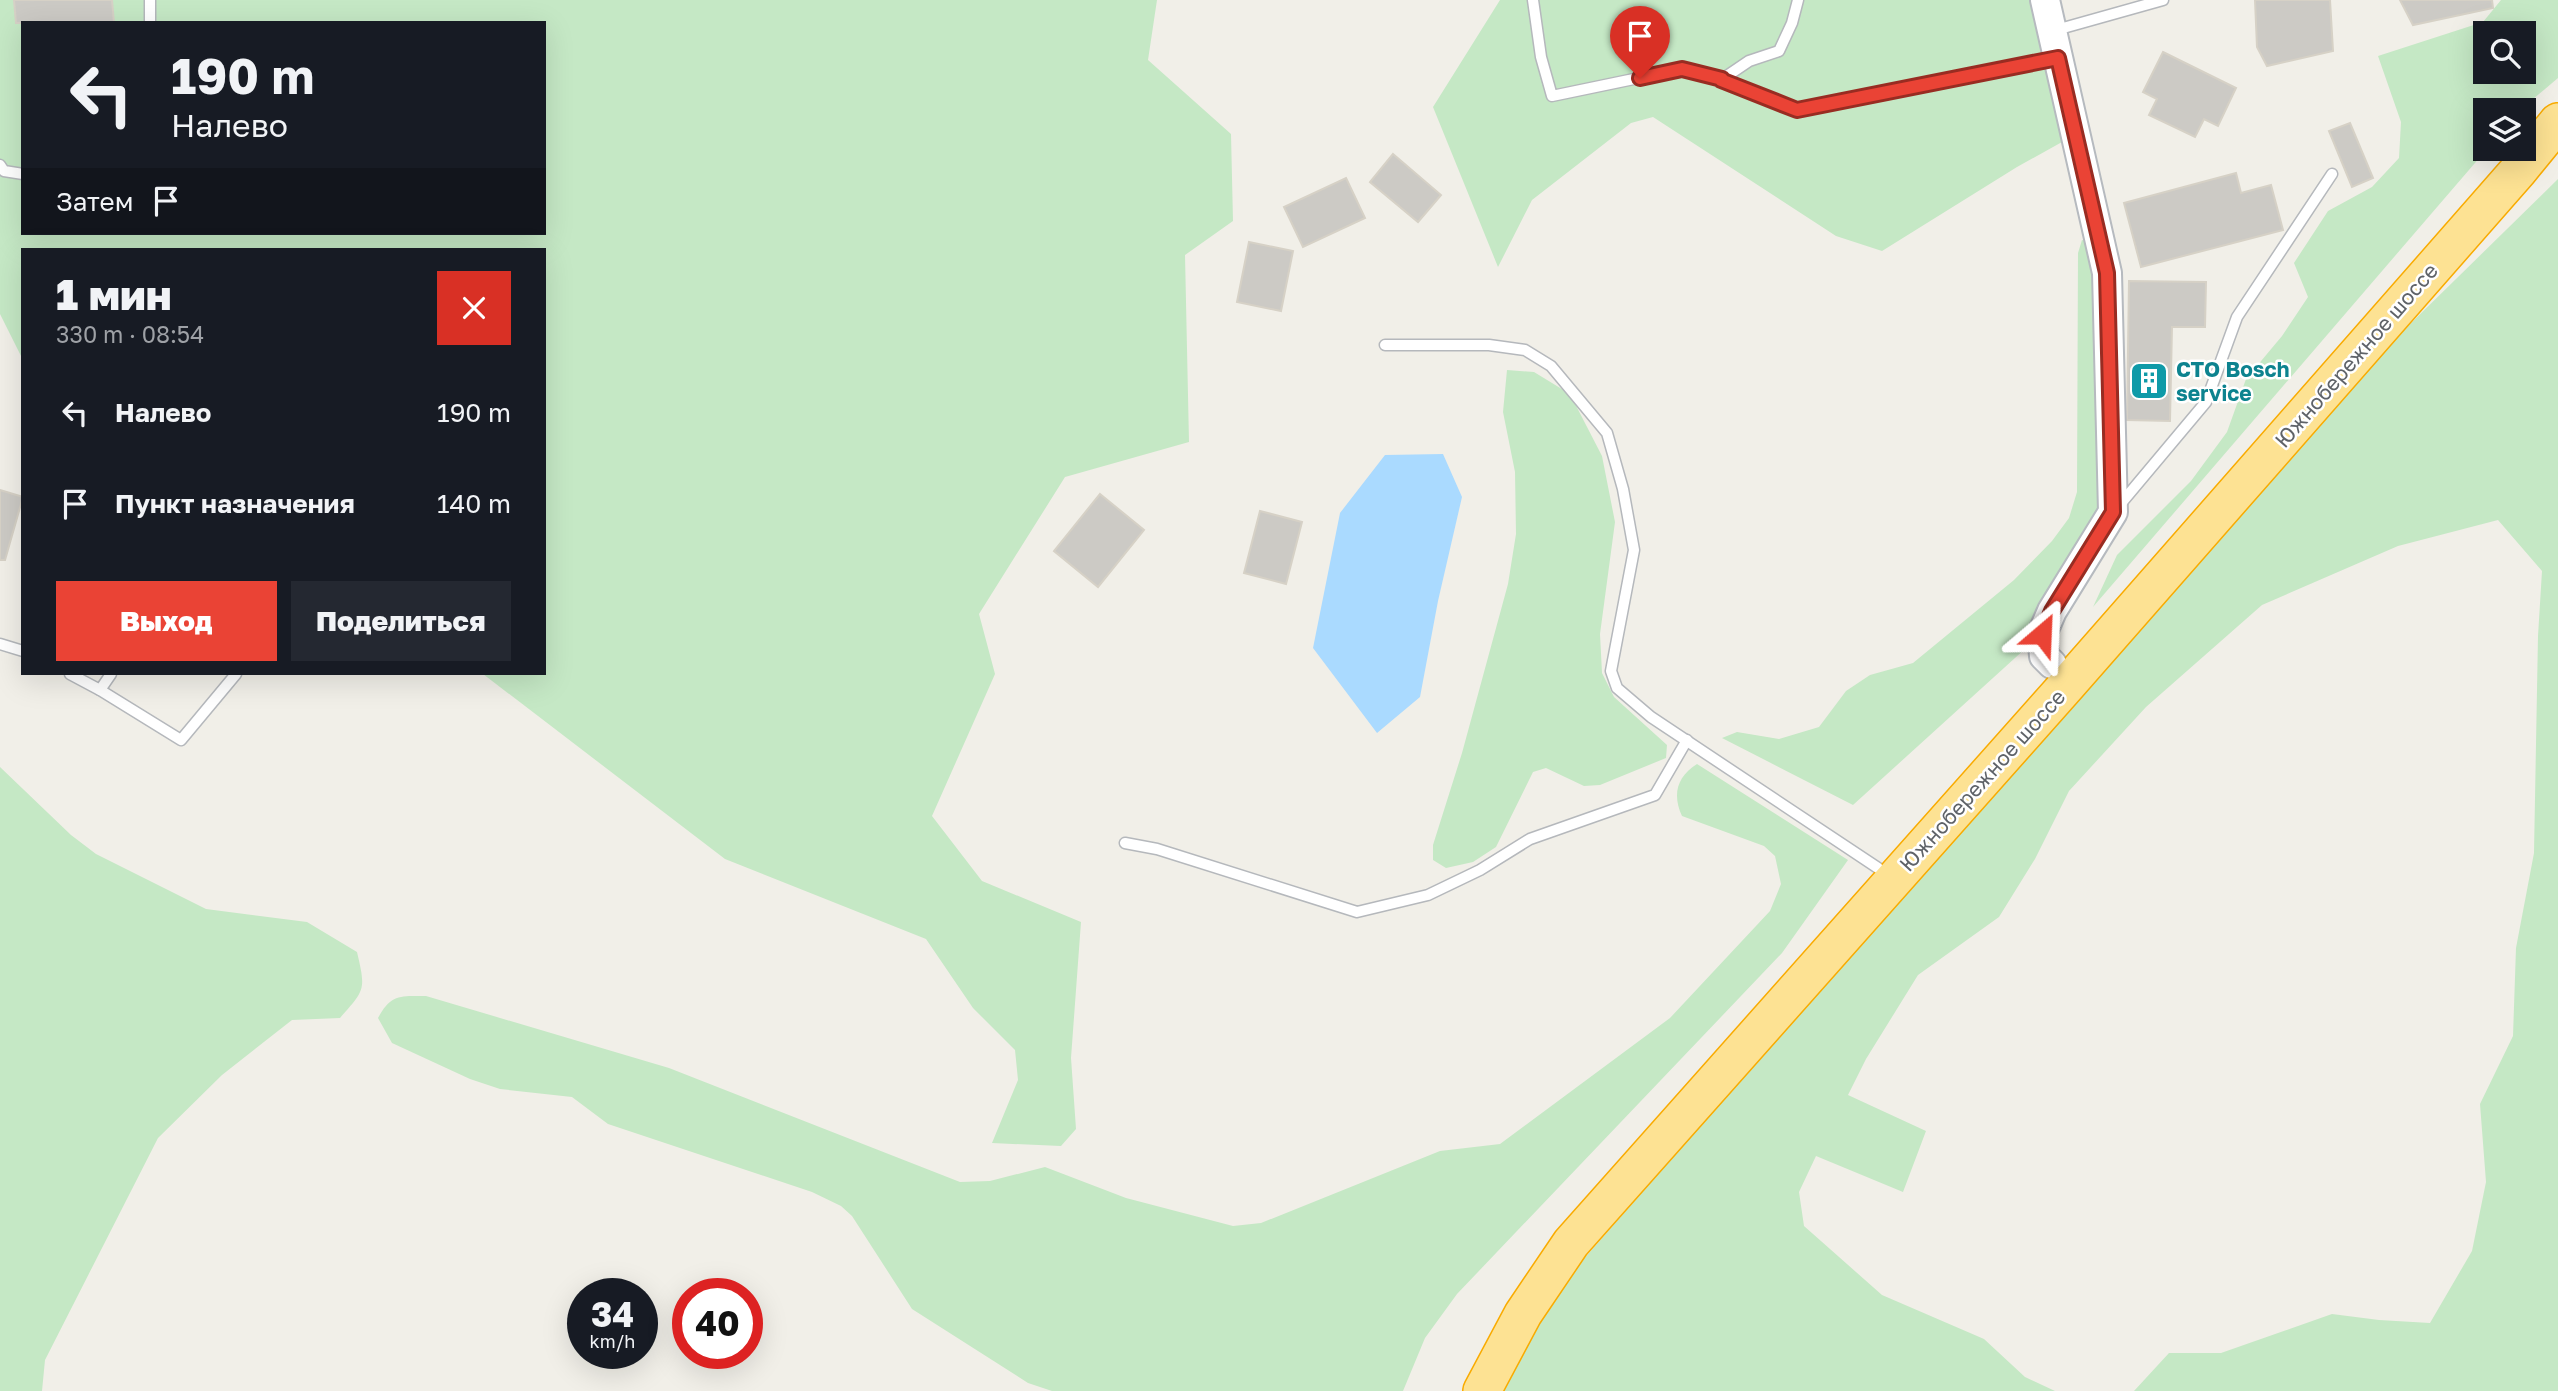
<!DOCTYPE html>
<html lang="ru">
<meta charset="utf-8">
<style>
body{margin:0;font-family:"Golos Text",sans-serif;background:#242831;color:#f1f3f6;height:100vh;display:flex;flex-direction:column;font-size:26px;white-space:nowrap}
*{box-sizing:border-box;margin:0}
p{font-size:23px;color:#9ea1a6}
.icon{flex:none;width:38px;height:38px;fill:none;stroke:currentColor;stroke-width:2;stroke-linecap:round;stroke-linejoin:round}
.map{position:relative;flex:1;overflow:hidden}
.side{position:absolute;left:21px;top:248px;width:525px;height:427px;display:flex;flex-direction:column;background:#171b24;border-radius:0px;box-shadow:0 7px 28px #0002}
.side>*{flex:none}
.guide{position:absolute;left:21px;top:21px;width:525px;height:214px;border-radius:0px;box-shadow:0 7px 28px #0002;background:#171b24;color:#f1f3f6;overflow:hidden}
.buttons{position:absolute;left:2473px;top:21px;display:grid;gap:14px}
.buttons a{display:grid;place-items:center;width:63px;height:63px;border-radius:0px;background:#171b24;box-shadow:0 7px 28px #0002;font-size:35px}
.speed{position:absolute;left:567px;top:1278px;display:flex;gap:14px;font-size:35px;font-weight:700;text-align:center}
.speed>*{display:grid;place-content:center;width:91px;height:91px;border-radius:50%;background:#171b24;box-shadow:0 7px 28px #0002;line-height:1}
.speed small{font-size:18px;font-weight:400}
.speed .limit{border:10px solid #d22;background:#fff;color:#111}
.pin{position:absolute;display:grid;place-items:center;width:60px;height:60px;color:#fff;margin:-72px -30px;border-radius:50% 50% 50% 0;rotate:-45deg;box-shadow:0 0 7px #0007}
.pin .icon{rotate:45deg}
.me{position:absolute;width:77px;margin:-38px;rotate:26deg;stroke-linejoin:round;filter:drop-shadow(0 0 5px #0008)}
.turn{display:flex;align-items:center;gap:24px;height:147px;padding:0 35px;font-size:32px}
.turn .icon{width:91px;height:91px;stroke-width:2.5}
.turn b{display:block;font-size:49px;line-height:60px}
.then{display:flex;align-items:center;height:66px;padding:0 35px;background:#0003;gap:14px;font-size:26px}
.round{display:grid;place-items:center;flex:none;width:74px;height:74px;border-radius:0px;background:#242831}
.overview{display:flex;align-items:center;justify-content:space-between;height:119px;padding:0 35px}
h1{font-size:42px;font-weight:800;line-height:52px}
.button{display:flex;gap:14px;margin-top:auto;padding:14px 35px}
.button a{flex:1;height:80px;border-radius:0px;background:#ea4335;color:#fff;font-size:28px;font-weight:800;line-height:80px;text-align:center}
.button a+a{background:#242831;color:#f1f3f6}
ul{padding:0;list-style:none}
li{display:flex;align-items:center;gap:21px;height:91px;padding:0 35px}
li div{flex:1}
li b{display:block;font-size:26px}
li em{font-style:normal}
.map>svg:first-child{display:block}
.green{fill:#c5e8c5;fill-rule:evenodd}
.water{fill:#aadaff}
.building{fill:#cccac5;stroke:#d6d1c6;stroke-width:2}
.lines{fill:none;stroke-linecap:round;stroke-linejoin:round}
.lane-casing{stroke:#b5b8bc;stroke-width:13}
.secondary-casing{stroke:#b6babf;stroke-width:32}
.highway-casing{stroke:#f9ab00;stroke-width:40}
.lane{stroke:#fff;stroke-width:10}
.secondary{stroke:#fff;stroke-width:28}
.highway{stroke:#fde293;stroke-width:37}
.route-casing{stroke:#982c22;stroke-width:18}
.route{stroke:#ea4335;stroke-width:12}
.labels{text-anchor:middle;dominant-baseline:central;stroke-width:5;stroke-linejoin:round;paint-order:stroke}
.street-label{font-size:21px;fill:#5f6368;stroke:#fff}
.culture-label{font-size:21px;font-weight:bold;fill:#0d838f;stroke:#fff;text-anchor:start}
</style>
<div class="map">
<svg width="2558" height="1391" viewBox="0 0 2558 1391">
<rect width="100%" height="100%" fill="#f1efe8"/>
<!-- green -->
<g class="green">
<path d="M 0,0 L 1157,0 L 1148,60 L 1231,134 L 1233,221 L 1185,255 L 1189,442 L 1065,477 L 979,614 L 995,674 L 932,816 L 982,881 L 1081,922 L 1071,1058 L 1076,1129 L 1061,1146 L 992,1143 L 1018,1080 L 1015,1050 L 973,1008 L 926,939 L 725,859 L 483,674 L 544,674 L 544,250 L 23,250 L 23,360 L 0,314 ZM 23,23 L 544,23 L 544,233 L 23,233 Z"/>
<path d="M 1500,0 L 2032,0 L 2062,142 L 2017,167 L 1882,251 L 1836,236 L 1653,117 L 1631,123 L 1532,200 L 1498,267 L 1433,107 Z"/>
<path d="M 2501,0 L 2558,0 L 2558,78 L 2520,110 L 2485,110 L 2485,149 L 2487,149 L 2093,607 L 2117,555 L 2191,481 L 2227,432 L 2246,379 L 2282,336 L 2308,297 L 2294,263 L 2328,211 L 2372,187 L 2399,158 L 2401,122 L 2378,56 L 2483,22 ZM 2524,33 L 2524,72 L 2485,72 L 2485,33 Z"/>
<path d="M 2558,179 L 2558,1391 L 2134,1391 L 2169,1353 L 2221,1353 L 2332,1314 L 2379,1320 L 2430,1323 L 2472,1251 L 2486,1182 L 2480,1104 L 2513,1036 L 2516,948 L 2534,853 L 2538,636 L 2542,571 L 2498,520 L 2398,546 L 2262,605 L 2146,707 L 2069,791 L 2035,859 L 1999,917 L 1918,975 L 1866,1059 L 1848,1095 L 1926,1131 L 1903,1192 L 1816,1156 L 1799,1192 L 1804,1226 L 1882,1295 L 1984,1339 L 2025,1377 L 2055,1391 L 1498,1391 L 1540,1309 L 2355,378 Z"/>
<path d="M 2082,240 L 2096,243 L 2099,275 L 2097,510 L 2026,648 L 1853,805 L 1722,738 L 1737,732 L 1779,739 L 1819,727 L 1846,691 L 1870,675 L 1913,663 L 2014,580 L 2052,541 L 2069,518 L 2077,492 L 2078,253 Z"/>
<path d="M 1507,370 L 1534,372 L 1570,394 L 1602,456 L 1615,522 L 1600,634 L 1602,673 L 1614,697 L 1667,745 L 1666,758 L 1600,785 L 1584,786 L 1546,768 L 1533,772 L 1496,847 L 1473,862 L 1446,868 L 1433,860 L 1433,845 L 1462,753 L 1508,584 L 1516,534 L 1515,472 L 1503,412 Z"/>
<path d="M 1697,764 L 1848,860 L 1782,953 L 1457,1294 L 1425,1338 L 1403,1391 L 1052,1391 L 1028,1383 L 912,1309 L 852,1216 L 841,1206 L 812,1192 L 608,1124 L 572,1097 L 500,1089 L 470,1079 L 392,1043 L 378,1018 C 391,994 400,996 426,996 L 669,1068 L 960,1182 L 990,1181 L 1045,1167 L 1126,1198 L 1233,1226 L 1261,1223 L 1440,1151 L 1500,1144 L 1670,1018 L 1770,911 L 1781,884 L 1775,856 L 1764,846 L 1682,816 C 1672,794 1677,777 1697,764 Z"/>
<path d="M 0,767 L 71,835 L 96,854 L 206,909 L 307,922 L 357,952 C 366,990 365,990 340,1018 L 292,1020 L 222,1075 L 158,1138 L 45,1360 L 42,1391 L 0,1391 Z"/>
</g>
<!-- water -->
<path class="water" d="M 1443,454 L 1462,497 L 1438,601 L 1420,697 L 1377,733 L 1313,648 L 1340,513 L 1385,455 Z"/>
<!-- building -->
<g class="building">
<path d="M 14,0 L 112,0 L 114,23 L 16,23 Z"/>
<path d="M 2255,0 L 2330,0 L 2333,51 L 2267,66 L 2257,47 Z"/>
<path d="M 2400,0 L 2492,0 L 2493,8 L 2413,25 Z"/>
<path d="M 2163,52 L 2236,88 L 2218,126 L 2204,119 L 2195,137 L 2149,115 L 2157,99 L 2143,92 Z"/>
<path d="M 2350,123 L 2373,178 L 2352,187 L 2329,131 Z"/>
<path d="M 1393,154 L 1441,195 L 1418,222 L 1370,182 Z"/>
<path d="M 2236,173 L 2241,193 L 2271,185 L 2283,230 L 2141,267 L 2124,203 Z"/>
<path d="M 1346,178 L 1365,218 L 1303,247 L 1284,207 Z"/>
<path d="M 1249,242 L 1293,251 L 1281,311 L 1237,302 Z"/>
<path d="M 2129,281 L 2206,282 L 2205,327 L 2172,327 L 2170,421 L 2127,420 Z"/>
<path d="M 0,490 L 23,497 L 5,560 L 0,560 Z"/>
<path d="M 1100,494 L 1144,530 L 1098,587 L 1054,551 Z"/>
<path d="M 1260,511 L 1302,522 L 1286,584 L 1244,573 Z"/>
</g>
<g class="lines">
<defs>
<g id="lane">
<path d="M 1533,0 L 1541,57 L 1552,96 L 1682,69 L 1722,79"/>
<path d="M 1798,0 L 1792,23 L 1779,51 L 1749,61 L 1721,80 L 1797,110 L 2054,58"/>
<path d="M 150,23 L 150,0"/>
<path d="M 2056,30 L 2163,0"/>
<path d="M 0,165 L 4,171 L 23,174"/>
<path d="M 1385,345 L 1489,345 L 1525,350 L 1551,366 L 1607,433 L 1623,489 L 1634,550 L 1611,671 L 1617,688 L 1651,717 L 1878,868"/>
<path d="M 2118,507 L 2206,402 L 2237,317 L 2332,174"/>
<path d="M 0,644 L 23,651"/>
<path d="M 70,674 L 100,690 L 181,740 L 236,674"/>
<path d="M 100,690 L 111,674"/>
<path d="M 1125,843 L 1157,849 L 1357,912 L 1428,895 L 1480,870 L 1530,839 L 1655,795 L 1687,740"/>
</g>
<path id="secondary" d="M 2045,0 L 2107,273 L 2113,512 L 2052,611 L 2042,634 L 2044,656 L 2052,664"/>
<path id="highway" d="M 1482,1391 L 1523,1314 L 1571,1243 L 2067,685 L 2518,171 L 2558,122"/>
</defs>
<!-- lane casing -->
<use href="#lane" class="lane-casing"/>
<!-- secondary casing -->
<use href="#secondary" class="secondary-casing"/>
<!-- highway casing -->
<use href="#highway" class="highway-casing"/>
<!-- lane -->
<use href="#lane" class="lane"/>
<!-- secondary -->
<use href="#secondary" class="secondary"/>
<!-- highway -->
<use href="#highway" class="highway"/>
</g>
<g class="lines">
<defs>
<path id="route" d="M 1640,78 L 1682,69 L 1722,79 L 1721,80 L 1797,110 L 2058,58 L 2107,273 L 2113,512 L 2052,611 L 2042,634"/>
</defs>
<!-- route casing -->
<use href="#route" class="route-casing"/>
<!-- route -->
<use href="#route" class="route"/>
</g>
<!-- icons -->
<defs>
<symbol id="building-square" viewBox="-11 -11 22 22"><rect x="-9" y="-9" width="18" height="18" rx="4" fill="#0f9aa8" stroke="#fff"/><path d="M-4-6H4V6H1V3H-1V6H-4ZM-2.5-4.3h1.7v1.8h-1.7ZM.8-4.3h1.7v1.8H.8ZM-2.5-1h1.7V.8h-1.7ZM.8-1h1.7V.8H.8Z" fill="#fff"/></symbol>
</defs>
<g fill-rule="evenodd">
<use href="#building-square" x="2127" y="359" width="44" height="44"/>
</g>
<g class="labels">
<!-- street labels -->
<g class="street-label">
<text transform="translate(2356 355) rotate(-49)">Южнобережное шоссе</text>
<text transform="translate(1982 780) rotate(-48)">Южнобережное шоссе</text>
</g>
<!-- culture labels -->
<g class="culture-label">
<text x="2176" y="369">СТО Bosch<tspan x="2176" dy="24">service</tspan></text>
</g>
</g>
</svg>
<div class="buttons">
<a><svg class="icon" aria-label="search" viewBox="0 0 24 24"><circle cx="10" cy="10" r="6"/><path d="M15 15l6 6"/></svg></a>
<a><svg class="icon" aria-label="layers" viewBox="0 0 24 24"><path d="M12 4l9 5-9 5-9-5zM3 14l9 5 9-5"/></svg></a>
</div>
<div class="speed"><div>34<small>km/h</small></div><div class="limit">40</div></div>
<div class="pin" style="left:1640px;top:78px;background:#d93025"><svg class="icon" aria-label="arrive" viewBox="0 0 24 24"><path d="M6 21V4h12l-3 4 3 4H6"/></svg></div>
<svg class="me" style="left:2042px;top:634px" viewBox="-20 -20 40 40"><path d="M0-17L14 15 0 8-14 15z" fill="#ea4335" stroke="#fff" stroke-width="4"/></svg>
<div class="guide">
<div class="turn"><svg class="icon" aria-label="left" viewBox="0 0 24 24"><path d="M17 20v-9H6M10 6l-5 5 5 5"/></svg><div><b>190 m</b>Налево</div></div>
<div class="then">Затем<svg class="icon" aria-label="arrive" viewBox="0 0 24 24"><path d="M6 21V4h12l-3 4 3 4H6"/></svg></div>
</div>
<section class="side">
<div class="overview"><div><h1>1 мин</h1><p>330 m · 08:54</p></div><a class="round" style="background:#d93025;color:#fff"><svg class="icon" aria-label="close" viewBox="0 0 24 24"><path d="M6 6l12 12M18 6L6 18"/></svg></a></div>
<ul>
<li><svg class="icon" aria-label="left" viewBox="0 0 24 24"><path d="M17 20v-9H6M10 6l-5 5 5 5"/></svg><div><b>Налево</b></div><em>190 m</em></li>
<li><svg class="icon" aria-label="arrive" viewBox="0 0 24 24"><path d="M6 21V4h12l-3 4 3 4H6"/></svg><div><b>Пункт назначения</b></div><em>140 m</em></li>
</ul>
<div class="button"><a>Выход</a><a>Поделиться</a></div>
</section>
</div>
